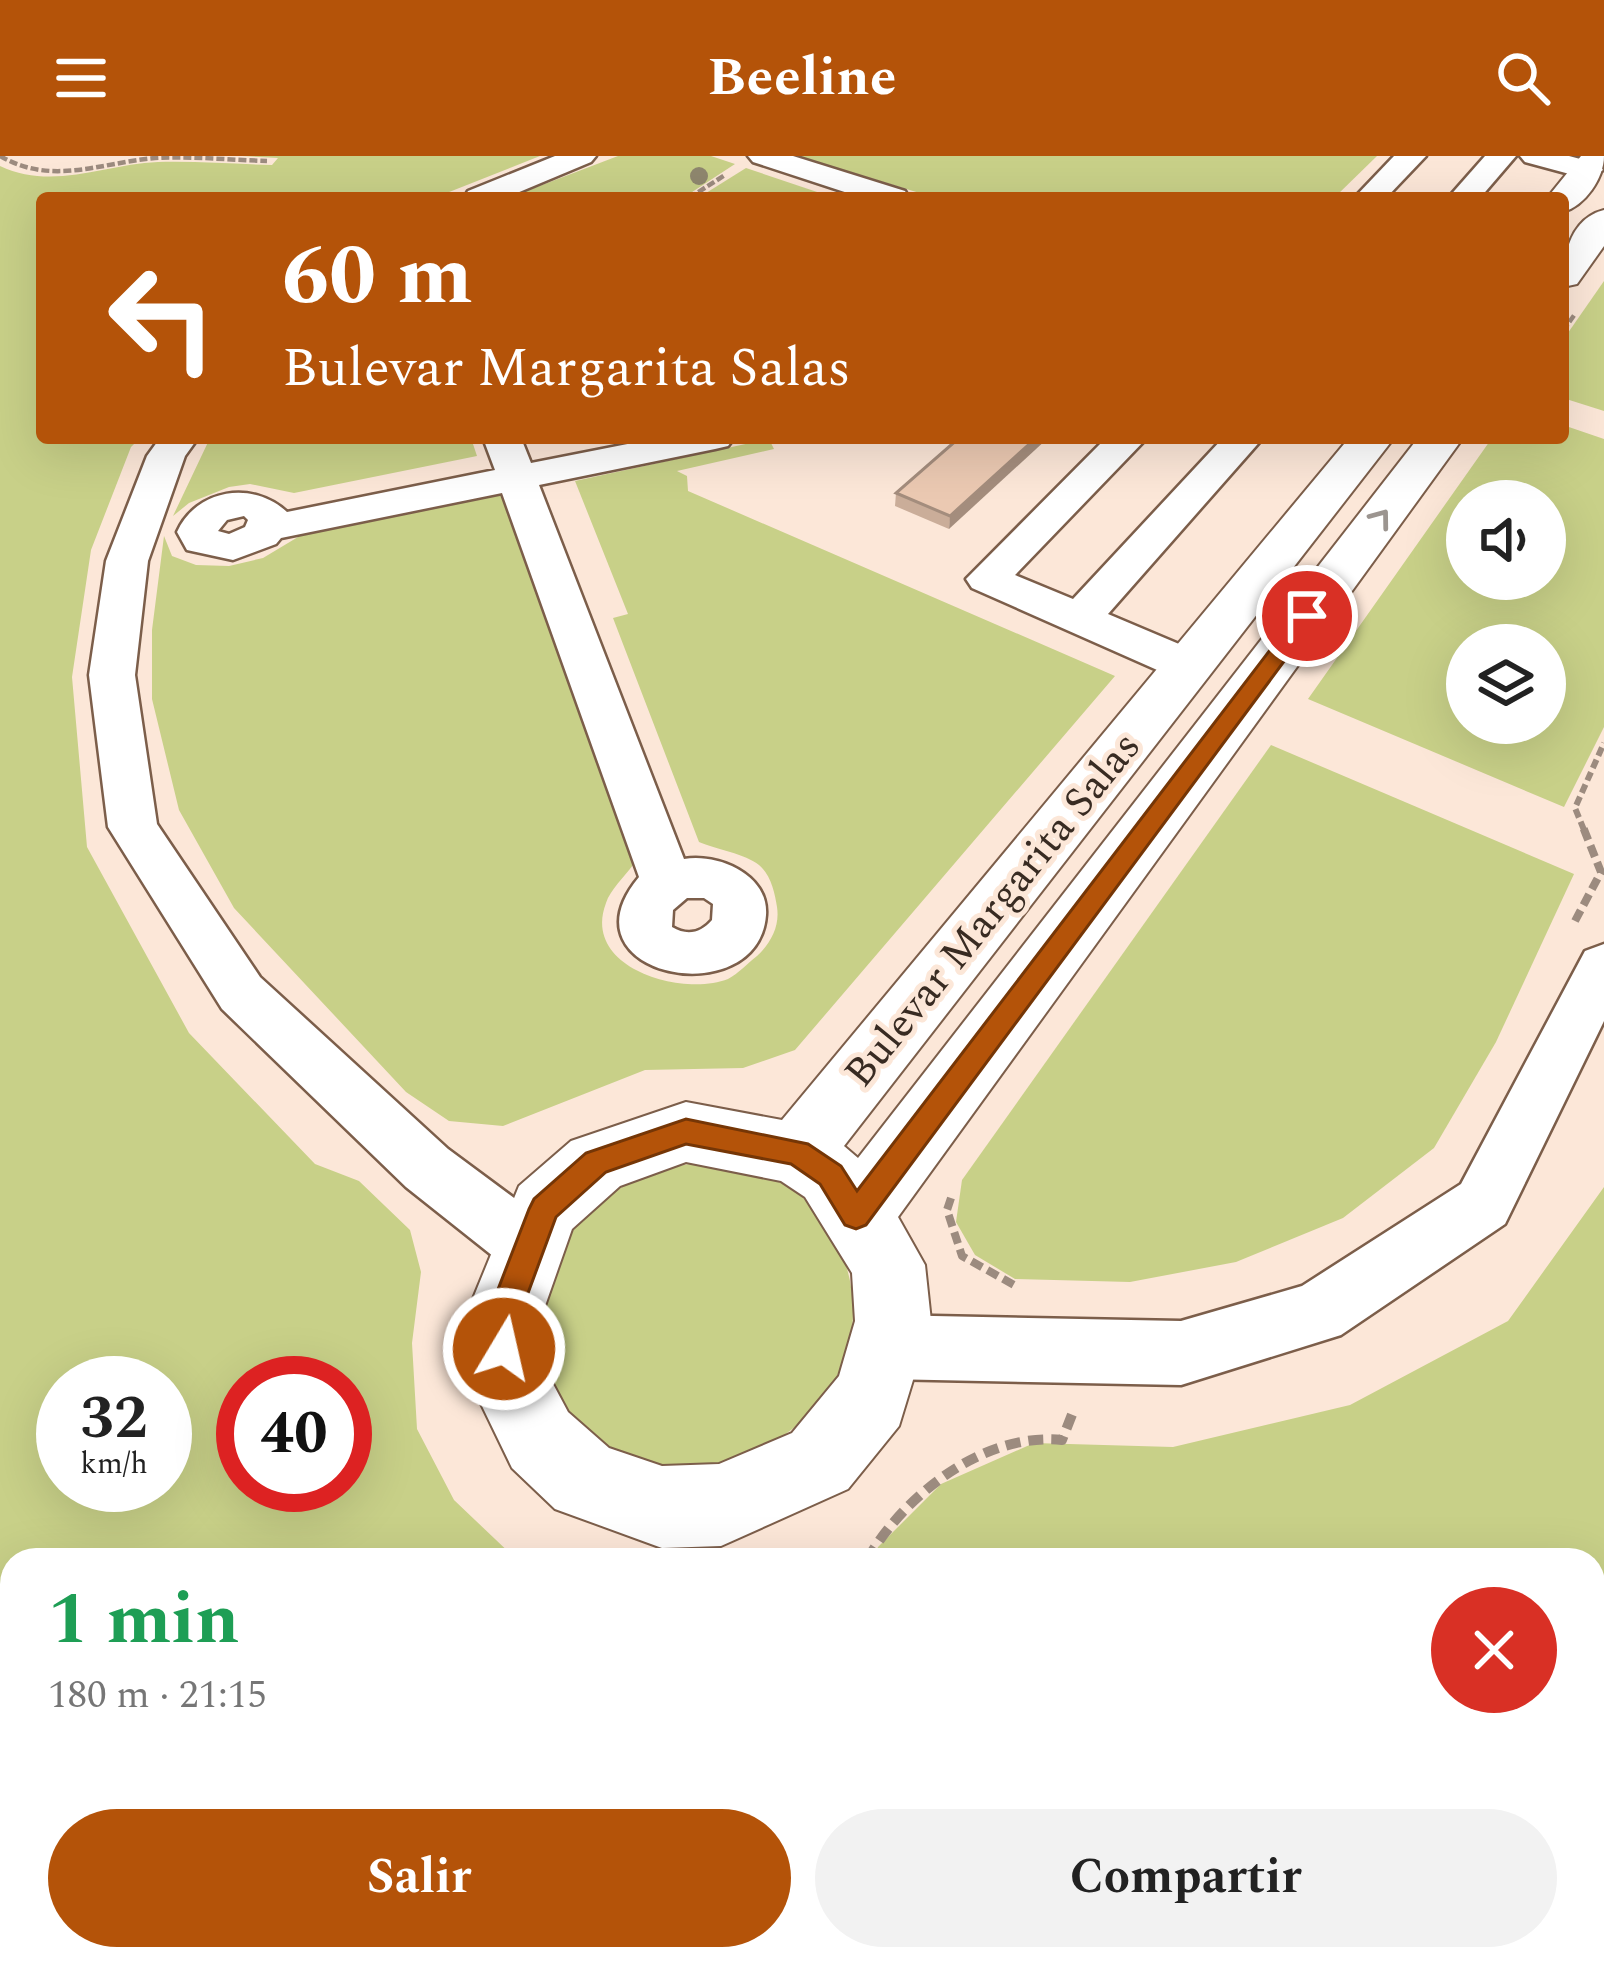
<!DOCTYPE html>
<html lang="es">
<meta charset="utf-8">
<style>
body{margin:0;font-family:Spectral,serif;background:#f2f2f2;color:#222;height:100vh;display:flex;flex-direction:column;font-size:45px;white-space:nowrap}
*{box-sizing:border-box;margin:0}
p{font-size:39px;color:#767676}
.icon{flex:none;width:66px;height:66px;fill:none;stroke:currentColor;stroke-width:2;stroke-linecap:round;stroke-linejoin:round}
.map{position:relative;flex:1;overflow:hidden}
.side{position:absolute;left:0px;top:1392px;width:1605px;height:423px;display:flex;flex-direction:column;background:#fff;border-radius:36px 36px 0 0;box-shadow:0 12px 48px #0002}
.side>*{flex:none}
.banner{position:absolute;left:36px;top:36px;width:1533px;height:252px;border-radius:12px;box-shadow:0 12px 48px #0002;background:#b45309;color:#fff;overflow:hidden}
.controls{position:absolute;left:1446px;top:324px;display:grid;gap:24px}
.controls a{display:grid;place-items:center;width:120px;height:120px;border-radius:50%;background:#fff;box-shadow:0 12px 48px #0002;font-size:60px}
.speed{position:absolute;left:36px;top:1200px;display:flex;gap:24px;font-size:60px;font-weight:700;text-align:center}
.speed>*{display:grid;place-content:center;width:156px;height:156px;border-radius:50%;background:#fff;box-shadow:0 12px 48px #0002;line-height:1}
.speed small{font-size:30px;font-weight:400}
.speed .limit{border:18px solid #d22;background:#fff;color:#111}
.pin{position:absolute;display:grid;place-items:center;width:102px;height:102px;color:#fff;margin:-51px;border:6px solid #fff;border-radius:50%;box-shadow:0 3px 12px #0007}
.me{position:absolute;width:132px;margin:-66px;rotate:9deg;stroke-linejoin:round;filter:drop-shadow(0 0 9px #0008)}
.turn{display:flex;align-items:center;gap:42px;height:252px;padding:0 48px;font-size:54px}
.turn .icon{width:156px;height:156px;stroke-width:2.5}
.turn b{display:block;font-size:84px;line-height:102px}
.round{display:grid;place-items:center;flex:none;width:126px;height:126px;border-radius:63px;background:#f2f2f2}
.summary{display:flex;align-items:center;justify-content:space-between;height:204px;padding:0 48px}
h1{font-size:72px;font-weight:700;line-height:90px;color:#1e9e55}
.button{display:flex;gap:24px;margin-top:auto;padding:24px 48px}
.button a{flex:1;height:138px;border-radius:72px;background:#b45309;color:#fff;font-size:48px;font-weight:700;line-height:138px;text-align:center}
.button a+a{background:#f2f2f2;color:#222}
header{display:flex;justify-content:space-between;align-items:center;height:156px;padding:0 48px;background:#b45309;color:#fff;font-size:54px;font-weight:700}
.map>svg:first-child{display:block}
.green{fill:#c8d088;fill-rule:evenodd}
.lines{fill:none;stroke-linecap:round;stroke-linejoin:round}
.minor-casing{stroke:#7c5e4a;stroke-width:5}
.tertiary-casing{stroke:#7c5e4a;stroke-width:4}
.path-far3{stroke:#9c8b7f;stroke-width:4.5;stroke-dasharray:8 3;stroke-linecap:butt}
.path-far2{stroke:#9c8b7f;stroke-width:6;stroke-dasharray:9 4.5;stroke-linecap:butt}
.path-far1{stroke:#9c8b7f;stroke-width:8;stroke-dasharray:12 6;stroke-linecap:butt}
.path{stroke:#9c8b7f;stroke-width:10;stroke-dasharray:15 8;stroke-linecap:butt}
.minor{fill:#fff;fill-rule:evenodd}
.tertiary{fill:#fff;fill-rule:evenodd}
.tree{fill:#8f876e}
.wall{fill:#caad99}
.shaded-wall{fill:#a48d7d}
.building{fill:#ebc9b2;stroke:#a48d7d;stroke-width:3}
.oneway{stroke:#9c9590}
.route{fill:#b45309;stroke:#753606;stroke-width:3}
.labels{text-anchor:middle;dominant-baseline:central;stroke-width:10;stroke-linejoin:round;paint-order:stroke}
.street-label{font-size:42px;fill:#382b22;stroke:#fce7d8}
</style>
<header><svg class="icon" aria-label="menu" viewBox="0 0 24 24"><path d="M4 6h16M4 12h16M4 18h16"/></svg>Beeline<svg class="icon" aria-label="search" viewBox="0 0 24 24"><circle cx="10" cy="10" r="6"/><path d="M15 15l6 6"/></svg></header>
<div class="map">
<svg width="1604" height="1813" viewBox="0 0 1604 1813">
<rect width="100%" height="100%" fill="#fce7d8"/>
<!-- green -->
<g class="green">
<path d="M 242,0 L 540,0 L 434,42 L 42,42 L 42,282 L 140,282 L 131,291 L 91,394 L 72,521 L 87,691 L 189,877 L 315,1008 L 359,1025 L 410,1074 L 421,1116 L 412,1187 L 417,1273 L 454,1344 L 517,1404 L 12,1404 L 12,1549 L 0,1545 L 0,10 C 53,35 105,8 158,6 C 196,5 235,8 272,9 L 278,2 ZM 63,1227 L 165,1227 L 165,1329 L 63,1329 ZM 243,1227 L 345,1227 L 345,1329 L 243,1329 Z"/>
<path d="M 618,0 L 711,0 L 735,8 L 683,42 L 508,42 Z"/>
<path d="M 798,0 L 1377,0 L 1334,42 L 936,42 Z"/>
<path d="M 746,12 L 835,42 L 698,42 Z"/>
<path d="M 1604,125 L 1604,255 L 1563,242 L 1563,184 Z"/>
<path d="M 1563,269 L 1604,283 L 1604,571 L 1564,651 L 1308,543 L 1492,282 L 1563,282 ZM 1467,345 L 1545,345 L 1545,423 L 1467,423 ZM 1467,489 L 1545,489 L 1545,567 L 1467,567 Z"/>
<path d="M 210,282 L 471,282 L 477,300 L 294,337 L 250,328 L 229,331 L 189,347 L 173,360 Z"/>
<path d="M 769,283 L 774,293 L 677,315 L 687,320 L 688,335 L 1115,520 L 795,894 L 743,912 L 645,914 L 503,970 L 449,965 L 406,936 L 234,752 L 179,654 L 152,543 L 152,474 L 164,380 L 172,400 L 196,409 L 229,410 L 263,402 L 303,378 L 505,338 L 633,709 C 625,720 610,734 606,747 C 581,812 682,841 728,823 C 738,818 748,807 757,800 C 771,787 780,770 777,751 C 775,738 771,719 759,709 C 746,698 715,693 699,686 L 613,462 L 628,458 L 575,325 Z"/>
<path d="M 1271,589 L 1574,718 L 1496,886 L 1434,992 L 1343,1062 L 1236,1106 L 1130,1126 L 1015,1123 L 975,1099 L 956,1066 L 962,1024 Z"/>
<path d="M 695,1007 C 718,1011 745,1013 767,1021 C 843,1048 875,1152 837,1221 C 781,1324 616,1352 554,1237 C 541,1210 532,1178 537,1148 C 540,1134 548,1119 554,1106 C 578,1047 634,1017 695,1007 Z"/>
<path d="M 1604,1031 L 1604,1813 L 842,1813 L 842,1803 L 1593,1803 L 1593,1404 L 873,1404 L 878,1391 L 941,1328 L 1034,1287 L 1173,1291 L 1350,1249 L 1508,1165 Z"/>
<path d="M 12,1717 L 12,1803 L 554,1803 L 553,1813 L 0,1813 L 0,1736 Z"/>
</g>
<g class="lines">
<defs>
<g id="minor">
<path d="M 555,0 L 596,0 L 591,6 L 505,42 L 464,42 L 468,35 Z"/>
<path d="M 748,0 L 793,0 L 905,35 L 909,42 L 863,42 L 753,6 Z"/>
<path d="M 1394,0 L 1426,0 L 1386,42 L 1354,42 Z"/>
<path d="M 1485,0 L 1516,0 L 1480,42 L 1448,42 Z"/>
<path d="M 1520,0 L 1569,0 L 1599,8 L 1603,14 L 1588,23 L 1525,6 Z"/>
<path d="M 160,282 L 198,282 L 185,300 L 148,405 L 135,519 L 157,668 L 260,821 L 448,993 L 552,1070 L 561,1091 L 552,1112 L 530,1120 L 508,1112 L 406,1031 L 222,853 L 108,671 L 89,519 L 106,405 L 147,300 Z"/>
<path d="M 483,282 L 521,282 L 531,307 L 658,282 L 734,282 L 728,290 L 715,293 L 539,329 L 684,703 C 717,697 769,718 766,759 C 759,859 556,821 639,721 L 502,337 L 281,382 L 276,388 L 233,404 L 187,394 L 177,376 C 196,333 253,324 287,356 L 495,314 ZM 244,360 L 248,364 L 245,371 L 229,378 L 218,375 L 227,364 ZM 687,742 L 704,742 L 713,748 L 712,764 C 701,777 687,780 672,771 L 673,754 Z"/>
<path d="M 1106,282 L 1147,282 L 1015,419 L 1073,443 L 1223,282 L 1263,282 L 1108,458 L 1205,499 L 1211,510 L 1205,521 L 1189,525 L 1173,521 L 972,432 L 966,423 Z"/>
<path d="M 1604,788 L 1604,865 L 1505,1068 L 1341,1179 L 1181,1229 L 886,1223 L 863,1214 L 853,1191 L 863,1168 L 886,1159 L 1181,1165 L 1302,1130 L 1461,1028 L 1585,795 Z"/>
</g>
<g id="tertiary">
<path d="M 1581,0 L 1604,0 C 1604,22 1585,50 1563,56 L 1563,42 L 1547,42 Z"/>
<path d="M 1604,54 L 1604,90 L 1577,128 L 1563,131 C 1563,101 1569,63 1604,54 Z"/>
<path d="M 1349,282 L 1394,282 L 844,990 L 858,1002 L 1418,282 L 1463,282 L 898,1061 L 925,1109 L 931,1165 L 899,1270 L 848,1333 L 721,1390 L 662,1392 L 555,1353 L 512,1312 L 467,1219 L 463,1167 L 519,1030 L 571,985 L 686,946 L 782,964 ZM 686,1006 L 781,1025 L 805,1041 L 852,1117 L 855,1165 L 839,1220 L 792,1277 L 719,1308 L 662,1310 L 609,1292 L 568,1256 L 544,1211 L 539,1167 L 572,1073 L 620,1030 Z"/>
<rect x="659" y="1803" width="98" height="10"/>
</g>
</defs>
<!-- minor casing -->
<use href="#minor" class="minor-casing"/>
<!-- tertiary casing -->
<use href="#tertiary" class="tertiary-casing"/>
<!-- path-far3 -->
<g class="path-far3">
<path d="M 0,0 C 52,30 99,7 155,2 C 192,0 230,4 267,5"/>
<path d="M 689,42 L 725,19"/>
<path d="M 1563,175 L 1575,158"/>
</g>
<!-- path-far2 -->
<path class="path-far2" d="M 1584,674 L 1575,652 L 1604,587"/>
<!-- path-far1 -->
<g class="path-far1">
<path d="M 1575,765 L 1601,716 L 1583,671"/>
<path d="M 951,1042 L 947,1054 L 962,1100 L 1016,1130"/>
</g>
<!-- path -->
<g class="path">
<path d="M 867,1404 C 904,1339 984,1276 1062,1284 L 1073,1256"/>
<path d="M 0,1571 L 7,1574 L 12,1639"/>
<path d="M 0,1685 L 12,1664"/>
<path d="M 834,1803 L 834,1813"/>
</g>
<!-- minor -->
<use href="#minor" class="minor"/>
<!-- tertiary -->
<use href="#tertiary" class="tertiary"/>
</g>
<!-- trees -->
<circle class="tree" cx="699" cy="20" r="9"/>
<!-- wall -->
<path class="wall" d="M 959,282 L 949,373 L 895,350 L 896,337 Z"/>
<!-- shaded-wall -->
<path class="shaded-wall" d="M 1036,282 L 1048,282 L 949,373 L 950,360 Z"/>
<!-- building -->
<path class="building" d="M 959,282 L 1036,282 L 950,360 L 896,337 Z"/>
<!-- one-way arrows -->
<defs><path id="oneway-chevron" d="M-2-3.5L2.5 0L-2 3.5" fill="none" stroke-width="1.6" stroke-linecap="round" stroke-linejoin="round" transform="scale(3)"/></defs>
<use class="oneway" href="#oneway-chevron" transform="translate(1381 362) rotate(-53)"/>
<!-- route -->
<path class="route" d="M 1307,454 L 1317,460 L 1314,465 L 866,1069 L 856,1073 L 845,1069 L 820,1028 L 791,1008 L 686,988 L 606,1016 L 556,1061 L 517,1167 L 519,1193 L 515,1204 L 504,1209 L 493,1204 L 485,1167 L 529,1053 L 534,1043 L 586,997 L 686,963 L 808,988 L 841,1010 L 857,1035 L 1299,456 Z"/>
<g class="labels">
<!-- street labels -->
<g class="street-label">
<text transform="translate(993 754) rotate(-51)">Bulevar Margarita Salas</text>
</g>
</g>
</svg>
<div class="controls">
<a><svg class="icon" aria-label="sound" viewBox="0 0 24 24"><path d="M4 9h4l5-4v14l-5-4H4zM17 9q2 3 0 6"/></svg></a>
<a><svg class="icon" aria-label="layers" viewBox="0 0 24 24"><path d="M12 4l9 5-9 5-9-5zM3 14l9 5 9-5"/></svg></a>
</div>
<div class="speed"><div>32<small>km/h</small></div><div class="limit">40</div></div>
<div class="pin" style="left:1307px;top:460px;background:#d93025"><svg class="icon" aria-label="arrive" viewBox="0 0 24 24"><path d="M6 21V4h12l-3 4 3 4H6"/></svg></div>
<svg class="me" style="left:504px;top:1193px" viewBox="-20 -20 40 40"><circle r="17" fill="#b45309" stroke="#fff" stroke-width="3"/><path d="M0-11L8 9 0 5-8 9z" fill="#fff"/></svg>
<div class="banner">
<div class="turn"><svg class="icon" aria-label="left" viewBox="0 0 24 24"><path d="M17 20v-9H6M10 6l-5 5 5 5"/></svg><div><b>60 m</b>Bulevar Margarita Salas</div></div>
</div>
<section class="side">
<div class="summary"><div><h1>1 min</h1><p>180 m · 21:15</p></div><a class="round" style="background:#d93025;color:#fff"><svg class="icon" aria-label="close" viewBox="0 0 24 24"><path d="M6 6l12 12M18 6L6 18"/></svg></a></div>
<div class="button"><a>Salir</a><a>Compartir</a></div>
</section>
</div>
